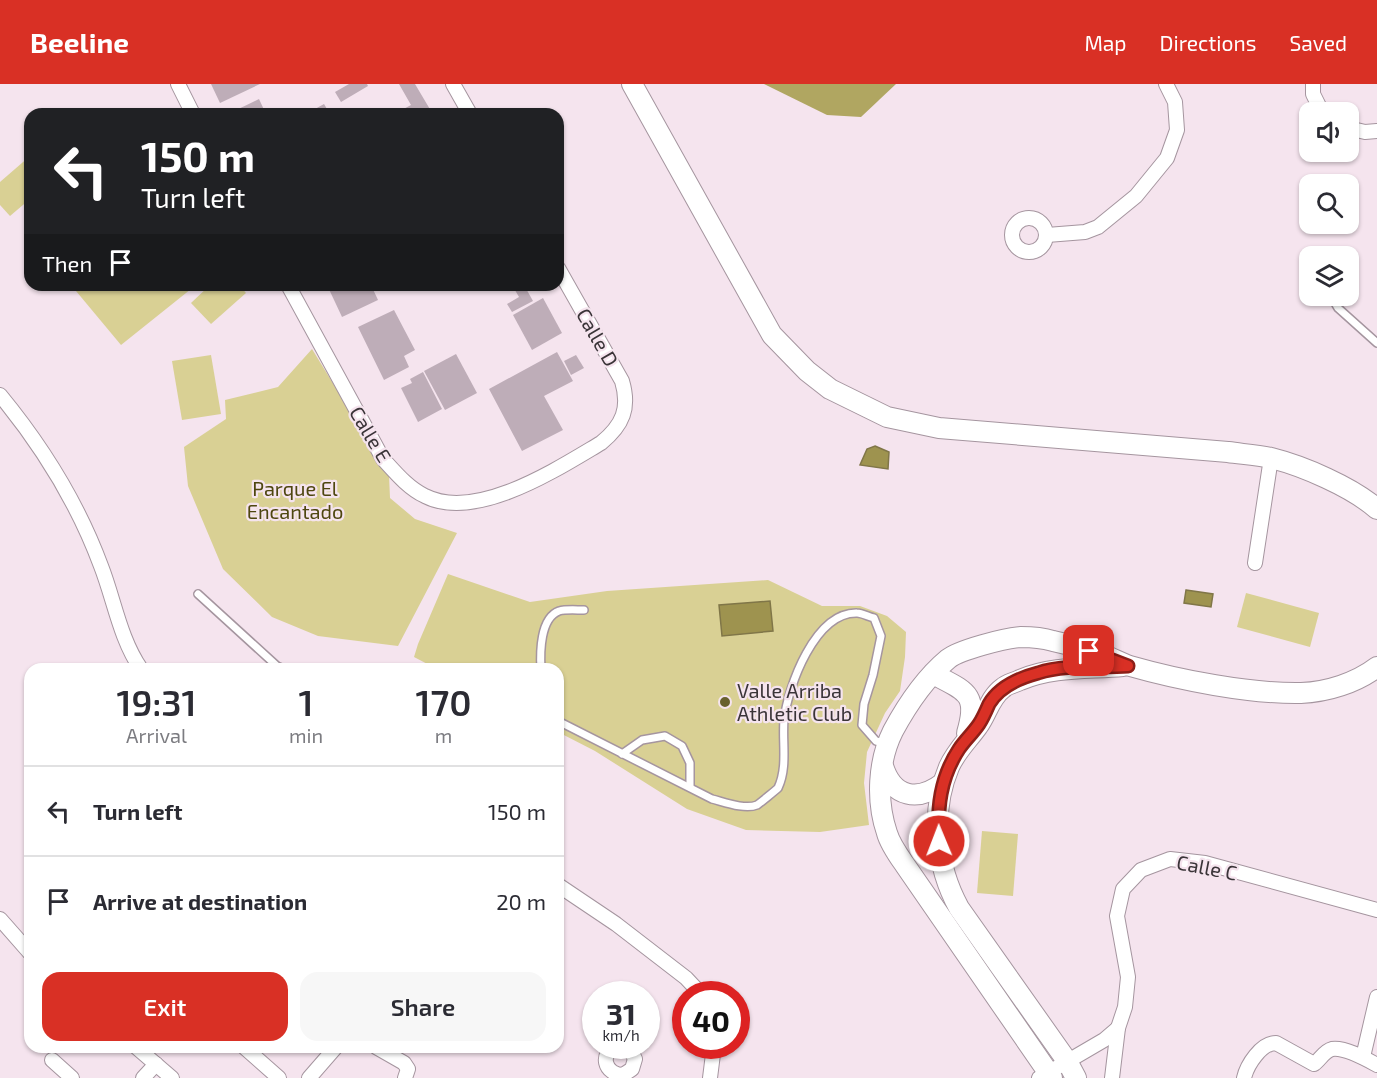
<!DOCTYPE html>
<style>
body{margin:0;font-family:"Exo 2",sans-serif;background:#f7f7f7;color:#2b2b33;height:100vh;display:flex;flex-direction:column;font-size:22px;white-space:nowrap}
*{box-sizing:border-box;margin:0}
p{font-size:20px;color:#7c7c81}
.icon{flex:none;width:33px;height:33px;fill:none;stroke:currentColor;stroke-width:2;stroke-linecap:round;stroke-linejoin:round}
.map{position:relative;flex:1;overflow:hidden}
.panel{position:absolute;left:24px;top:579px;width:540px;height:390px;display:flex;flex-direction:column;background:#fff;border-radius:18px;box-shadow:0 2px 4px #0004}
.panel>*{flex:none}
.guide{position:absolute;left:24px;top:24px;width:540px;height:183px;border-radius:18px;box-shadow:0 2px 4px #0004;background:#202124;color:#fff;overflow:hidden}
.tools{position:absolute;left:1299px;top:18px;display:grid;gap:12px}
.tools a{display:grid;place-items:center;width:60px;height:60px;border-radius:12px;background:#fff;box-shadow:0 2px 4px #0004;font-size:30px}
.speed{position:absolute;left:582px;top:897px;display:flex;gap:12px;font-size:30px;font-weight:700;text-align:center}
.speed>*{display:grid;place-content:center;width:78px;height:78px;border-radius:50%;background:#fff;box-shadow:0 2px 4px #0004;line-height:1}
.speed small{font-size:15px;font-weight:400}
.speed .limit{border:9px solid #d22;background:#fff;color:#111}
.pin{position:absolute;display:grid;place-items:center;width:51px;height:51px;color:#fff;margin:-26px;border-radius:12px;box-shadow:0 3px 9px #0006}
.me{position:absolute;width:66px;margin:-33px;rotate:359deg;stroke-linejoin:round;filter:drop-shadow(0 0 4px #0008)}
.turn{display:flex;align-items:center;gap:21px;height:126px;padding:0 18px;font-size:27px}
.turn .icon{width:78px;height:78px;stroke-width:2.5}
.turn b{display:block;font-size:42px;line-height:51px}
.then{display:flex;align-items:center;height:57px;padding:0 18px;background:#0003;gap:12px;font-size:22px}
.eta{display:flex;justify-content:space-evenly;align-items:center;height:102px;text-align:center}
.eta b{font-size:36px;font-weight:600;line-height:42px}
.button{display:flex;gap:12px;margin-top:auto;padding:12px 18px}
.button a{flex:1;height:69px;border-radius:18px;background:#d93025;color:#fff;font-size:24px;font-weight:600;line-height:69px;text-align:center}
.button a+a{background:#f7f7f7;color:#2b2b33}
ul{padding:0;list-style:none}
li{display:flex;align-items:center;gap:18px;height:90px;padding:0 18px;border-top:2px solid #e1e1e2}
li div{flex:1}
li b{display:block;font-size:22px}
li em{font-style:normal}
header{display:flex;align-items:center;gap:36px;box-sizing:border-box;height:84px;padding:0 30px;background:#d93025;color:#fff}
header strong{font-size:28px}
nav{display:flex;gap:33px;margin-inline-start:auto;font-size:21px}
.map>svg:first-child{display:block}
.green{fill:#d9d094}
.forest{fill:#b0a661}
.water{fill:#9e934f;stroke:#807648;stroke-width:1.5}
.building{fill:#beadb8}
.lines{fill:none;stroke-linecap:round;stroke-linejoin:round}
.lane-casing{stroke:#a5959f;stroke-width:10}
.street-casing{stroke:#a5959f;stroke-width:16}
.secondary-casing{stroke:#a5959f;stroke-width:22}
.lane{stroke:#fff;stroke-width:7}
.street{stroke:#fff;stroke-width:14}
.secondary{stroke:#fff;stroke-width:20}
.route-casing{stroke:#8d1f18;stroke-width:15}
.route{stroke:#d93025;stroke-width:10}
.poi-dot{fill:#68602d;stroke:#f5e4ee;stroke-width:2}
.labels{text-anchor:middle;dominant-baseline:central;stroke-width:4.5;stroke-linejoin:round;paint-order:stroke}
.street-label{font-size:20px;fill:#3a3438;stroke:#f5e4ee}
.park-label{font-size:20px;fill:#4e460f;stroke:#f5e4ee}
.poi-label{font-size:20px;fill:#3a3438;stroke:#f5e4ee;text-anchor:start}
</style>
<header>
<strong>Beeline</strong>
<nav><a>Map</a><a>Directions</a><a>Saved</a></nav>
</header>
<div class="map">
<svg width="1377" height="994" viewBox="0 0 1377 994">
<rect width="100%" height="100%" fill="#f5e4ee"/>
<!-- green -->
<g class="green">
<path d="M 30,72 L 30,115 L 10,132 L 0,121 L 0,98 Z"/>
<path d="M 71,201 L 196,201 L 121,261 Z"/>
<path d="M 210,201 L 239,201 L 246,209 L 211,240 L 191,219 Z"/>
<path d="M 312,265 L 389,391 L 390,414 L 415,435 L 457,449 L 398,562 L 318,552 L 272,533 L 223,485 L 188,402 L 184,363 L 226,335 L 225,316 L 278,303 Z"/>
<path d="M 211,271 L 221,330 L 182,336 L 172,277 Z"/>
<path d="M 448,490 L 530,518 L 607,507 L 768,496 L 822,522 L 860,522 L 887,532 L 906,548 L 905,573 L 900,607 L 885,629 L 867,668 L 864,699 L 869,741 L 820,748 L 746,746 L 687,725 L 595,667 L 558,648 L 558,585 L 437,585 L 414,573 L 418,560 Z"/>
<path d="M 1246,509 L 1319,529 L 1310,563 L 1237,543 Z"/>
<path d="M 982,747 L 1018,750 L 1013,812 L 977,809 Z"/>
</g>
<!-- forest -->
<path class="forest" d="M 764,0 L 896,0 L 861,33 L 827,31 Z"/>
<!-- water -->
<g class="water">
<path d="M 875,362 L 889,368 L 888,385 L 860,381 L 867,365 Z"/>
<path d="M 1186,506 L 1213,510 L 1211,523 L 1184,519 Z"/>
<path d="M 770,517 L 773,547 L 722,552 L 719,521 Z"/>
</g>
<!-- building -->
<g class="building">
<path d="M 211,0 L 260,0 L 220,19 Z"/>
<path d="M 349,0 L 367,0 L 368,2 L 341,18 L 335,8 Z"/>
<path d="M 399,0 L 415,0 L 431,27 L 425,30 L 399,30 L 398,28 L 411,21 Z"/>
<path d="M 259,15 L 266,30 L 228,30 Z"/>
<path d="M 324,20 L 330,30 L 306,30 Z"/>
<path d="M 327,201 L 371,201 L 378,216 L 342,233 Z"/>
<path d="M 512,201 L 524,201 L 533,217 L 512,228 L 507,220 L 519,213 Z"/>
<path d="M 543,214 L 562,249 L 532,266 L 513,231 Z"/>
<path d="M 394,226 L 415,266 L 404,272 L 409,283 L 384,296 L 358,243 Z"/>
<path d="M 557,268 L 573,297 L 544,312 L 563,346 L 522,367 L 489,305 Z"/>
<path d="M 456,270 L 477,309 L 445,326 L 424,287 Z"/>
<path d="M 576,271 L 584,284 L 571,291 L 564,277 Z"/>
<path d="M 423,288 L 442,325 L 418,338 L 401,304 L 412,299 L 410,295 Z"/>
</g>
<g class="lines">
<defs>
<g id="lane">
<path d="M 1331,212 L 1338,224 L 1377,259"/>
<path d="M 198,510 L 277,582 L 284,585"/>
<path d="M 541,585 C 540,569 540,534 559,527 C 566,525 576,526 584,526"/>
<path d="M 558,637 L 712,715 C 724,718 745,726 757,721 C 760,719 776,706 778,704 C 788,683 782,658 784,636 C 788,602 815,528 857,529 C 862,529 869,533 874,534 L 881,552 L 873,591 L 864,620 L 862,641 L 876,657 L 884,659"/>
<path d="M 622,670 L 642,656 L 665,652 L 682,662 L 690,679 L 690,703"/>
</g>
<g id="street">
<path d="M 178,0 L 193,30"/>
<path d="M 453,0 L 470,30"/>
<path d="M 1313,0 L 1313,10 L 1322,28"/>
<path d="M 1348,44 L 1365,48 L 1377,47"/>
<circle cx="1029" cy="151" r="17"/>
<path d="M 1047,151 L 1085,148 L 1098,143 L 1136,112 L 1167,74 L 1177,46 L 1175,18 L 1166,0"/>
<path d="M 288,201 L 383,375 C 395,388 408,404 425,412 C 476,438 557,385 601,359 C 623,341 630,324 622,297 L 558,184"/>
<path d="M 0,311 C 42,362 78,420 101,482 C 114,515 120,555 141,585"/>
<path d="M 1255,479 L 1271,374"/>
<path d="M 558,801 L 616,840 L 686,894 L 701,910"/>
<path d="M 0,835 L 30,869"/>
<path d="M 617,962 C 599,969 604,990 623,991 L 632,985 L 635,975 L 630,965 L 624,962"/>
<path d="M 136,963 L 172,994"/>
<path d="M 244,963 L 279,994"/>
<path d="M 376,963 L 404,979 L 408,985 L 405,994"/>
<path d="M 1363,973 L 1377,913"/>
<path d="M 52,976 L 72,994"/>
<path d="M 143,994 L 156,980"/>
<path d="M 309,994 L 336,963"/>
<path d="M 710,994 L 714,962"/>
<path d="M 1039,994 L 1104,956 L 1118,944"/>
<path d="M 1112,994 L 1118,944 L 1125,923 L 1128,893 L 1117,832 L 1123,805 L 1141,786 L 1170,775 L 1205,779 L 1377,826"/>
<path d="M 1244,994 C 1247,981 1261,959 1276,959 L 1314,980 C 1320,976 1324,967 1332,965 C 1345,963 1366,975 1377,981"/>
</g>
<g id="secondary">
<path d="M 632,0 L 772,251 L 807,287 L 830,305 L 887,333 L 939,344 L 1228,368 C 1242,370 1257,371 1271,374 C 1303,382 1352,403 1377,425"/>
<path d="M 933,590 C 965,607 979,609 967,649"/>
<path d="M 883,682 C 893,714 918,718 943,699"/>
<path d="M 1052,994 L 905,781 C 898,771 890,760 887,749 C 876,717 878,677 893,647 C 907,621 924,595 948,575 C 959,566 1005,554 1021,553 C 1031,553 1043,554 1053,557 C 1071,561 1091,566 1109,573 C 1116,576 1123,580 1130,582 C 1179,596 1250,610 1301,609 C 1327,608 1356,599 1377,583"/>
<path d="M 1076,994 L 1067,977 L 959,824 C 936,782 930,728 949,683 C 956,667 968,656 978,642 C 987,630 990,613 1003,604 C 1007,600 1014,599 1020,596 C 1053,582 1087,585 1123,582"/>
</g>
</defs>
<!-- lane casing -->
<use href="#lane" class="lane-casing"/>
<!-- street casing -->
<use href="#street" class="street-casing"/>
<!-- secondary casing -->
<use href="#secondary" class="secondary-casing"/>
<!-- lane -->
<use href="#lane" class="lane"/>
<!-- street -->
<use href="#street" class="street"/>
<!-- secondary -->
<use href="#secondary" class="secondary"/>
</g>
<g class="lines">
<defs>
<path id="route" d="M 939,757 C 937,724 940,694 959,665 C 965,656 973,649 979,640 C 983,634 986,627 989,620 C 999,603 1019,594 1038,589 C 1065,580 1100,584 1128,582 L 1089,567"/>
</defs>
<!-- route casing -->
<use href="#route" class="route-casing"/>
<!-- route -->
<use href="#route" class="route"/>
</g>
<!-- markers -->
<circle class="poi-dot" cx="725" cy="618" r="6"/>
<g class="labels">
<!-- street labels -->
<g class="street-label">
<text transform="translate(598 253) rotate(60)">Calle D</text>
<text transform="translate(371 350) rotate(59)">Calle E</text>
<text transform="translate(1207 783) rotate(11)">Calle C</text>
</g>
<!-- park labels -->
<g class="park-label">
<text x="295" y="404">Parque El<tspan x="295" dy="23">Encantado</tspan></text>
</g>
<!-- poi labels -->
<g class="poi-label">
<text x="737" y="606">Valle Arriba<tspan x="737" dy="23">Athletic Club</tspan></text>
</g>
</g>
</svg>
<div class="tools">
<a><svg class="icon" aria-label="sound" viewBox="0 0 24 24"><path d="M4 9h4l5-4v14l-5-4H4zM17 9q2 3 0 6"/></svg></a>
<a><svg class="icon" aria-label="search" viewBox="0 0 24 24"><circle cx="10" cy="10" r="6"/><path d="M15 15l6 6"/></svg></a>
<a><svg class="icon" aria-label="layers" viewBox="0 0 24 24"><path d="M12 4l9 5-9 5-9-5zM3 14l9 5 9-5"/></svg></a>
</div>
<div class="speed"><div>31<small>km/h</small></div><div class="limit">40</div></div>
<div class="pin" style="left:1089px;top:567px;background:#d93025"><svg class="icon" aria-label="arrive" viewBox="0 0 24 24"><path d="M6 21V4h12l-3 4 3 4H6"/></svg></div>
<svg class="me" style="left:939px;top:757px" viewBox="-20 -20 40 40"><circle r="17" fill="#d93025" stroke="#fff" stroke-width="3"/><path d="M0-11L8 9 0 5-8 9z" fill="#fff"/></svg>
<div class="guide">
<div class="turn"><svg class="icon" aria-label="left" viewBox="0 0 24 24"><path d="M17 20v-9H6M10 6l-5 5 5 5"/></svg><div><b>150 m</b>Turn left</div></div>
<div class="then">Then<svg class="icon" aria-label="arrive" viewBox="0 0 24 24"><path d="M6 21V4h12l-3 4 3 4H6"/></svg></div>
</div>
<section class="panel">
<div class="eta">
<div><b>19:31</b><p>Arrival</p></div>
<div><b>1</b><p>min</p></div>
<div><b>170</b><p>m</p></div>
</div>
<ul>
<li><svg class="icon" aria-label="left" viewBox="0 0 24 24"><path d="M17 20v-9H6M10 6l-5 5 5 5"/></svg><div><b>Turn left</b></div><em>150 m</em></li>
<li><svg class="icon" aria-label="arrive" viewBox="0 0 24 24"><path d="M6 21V4h12l-3 4 3 4H6"/></svg><div><b>Arrive at destination</b></div><em>20 m</em></li>
</ul>
<div class="button"><a>Exit</a><a>Share</a></div>
</section>
</div>
